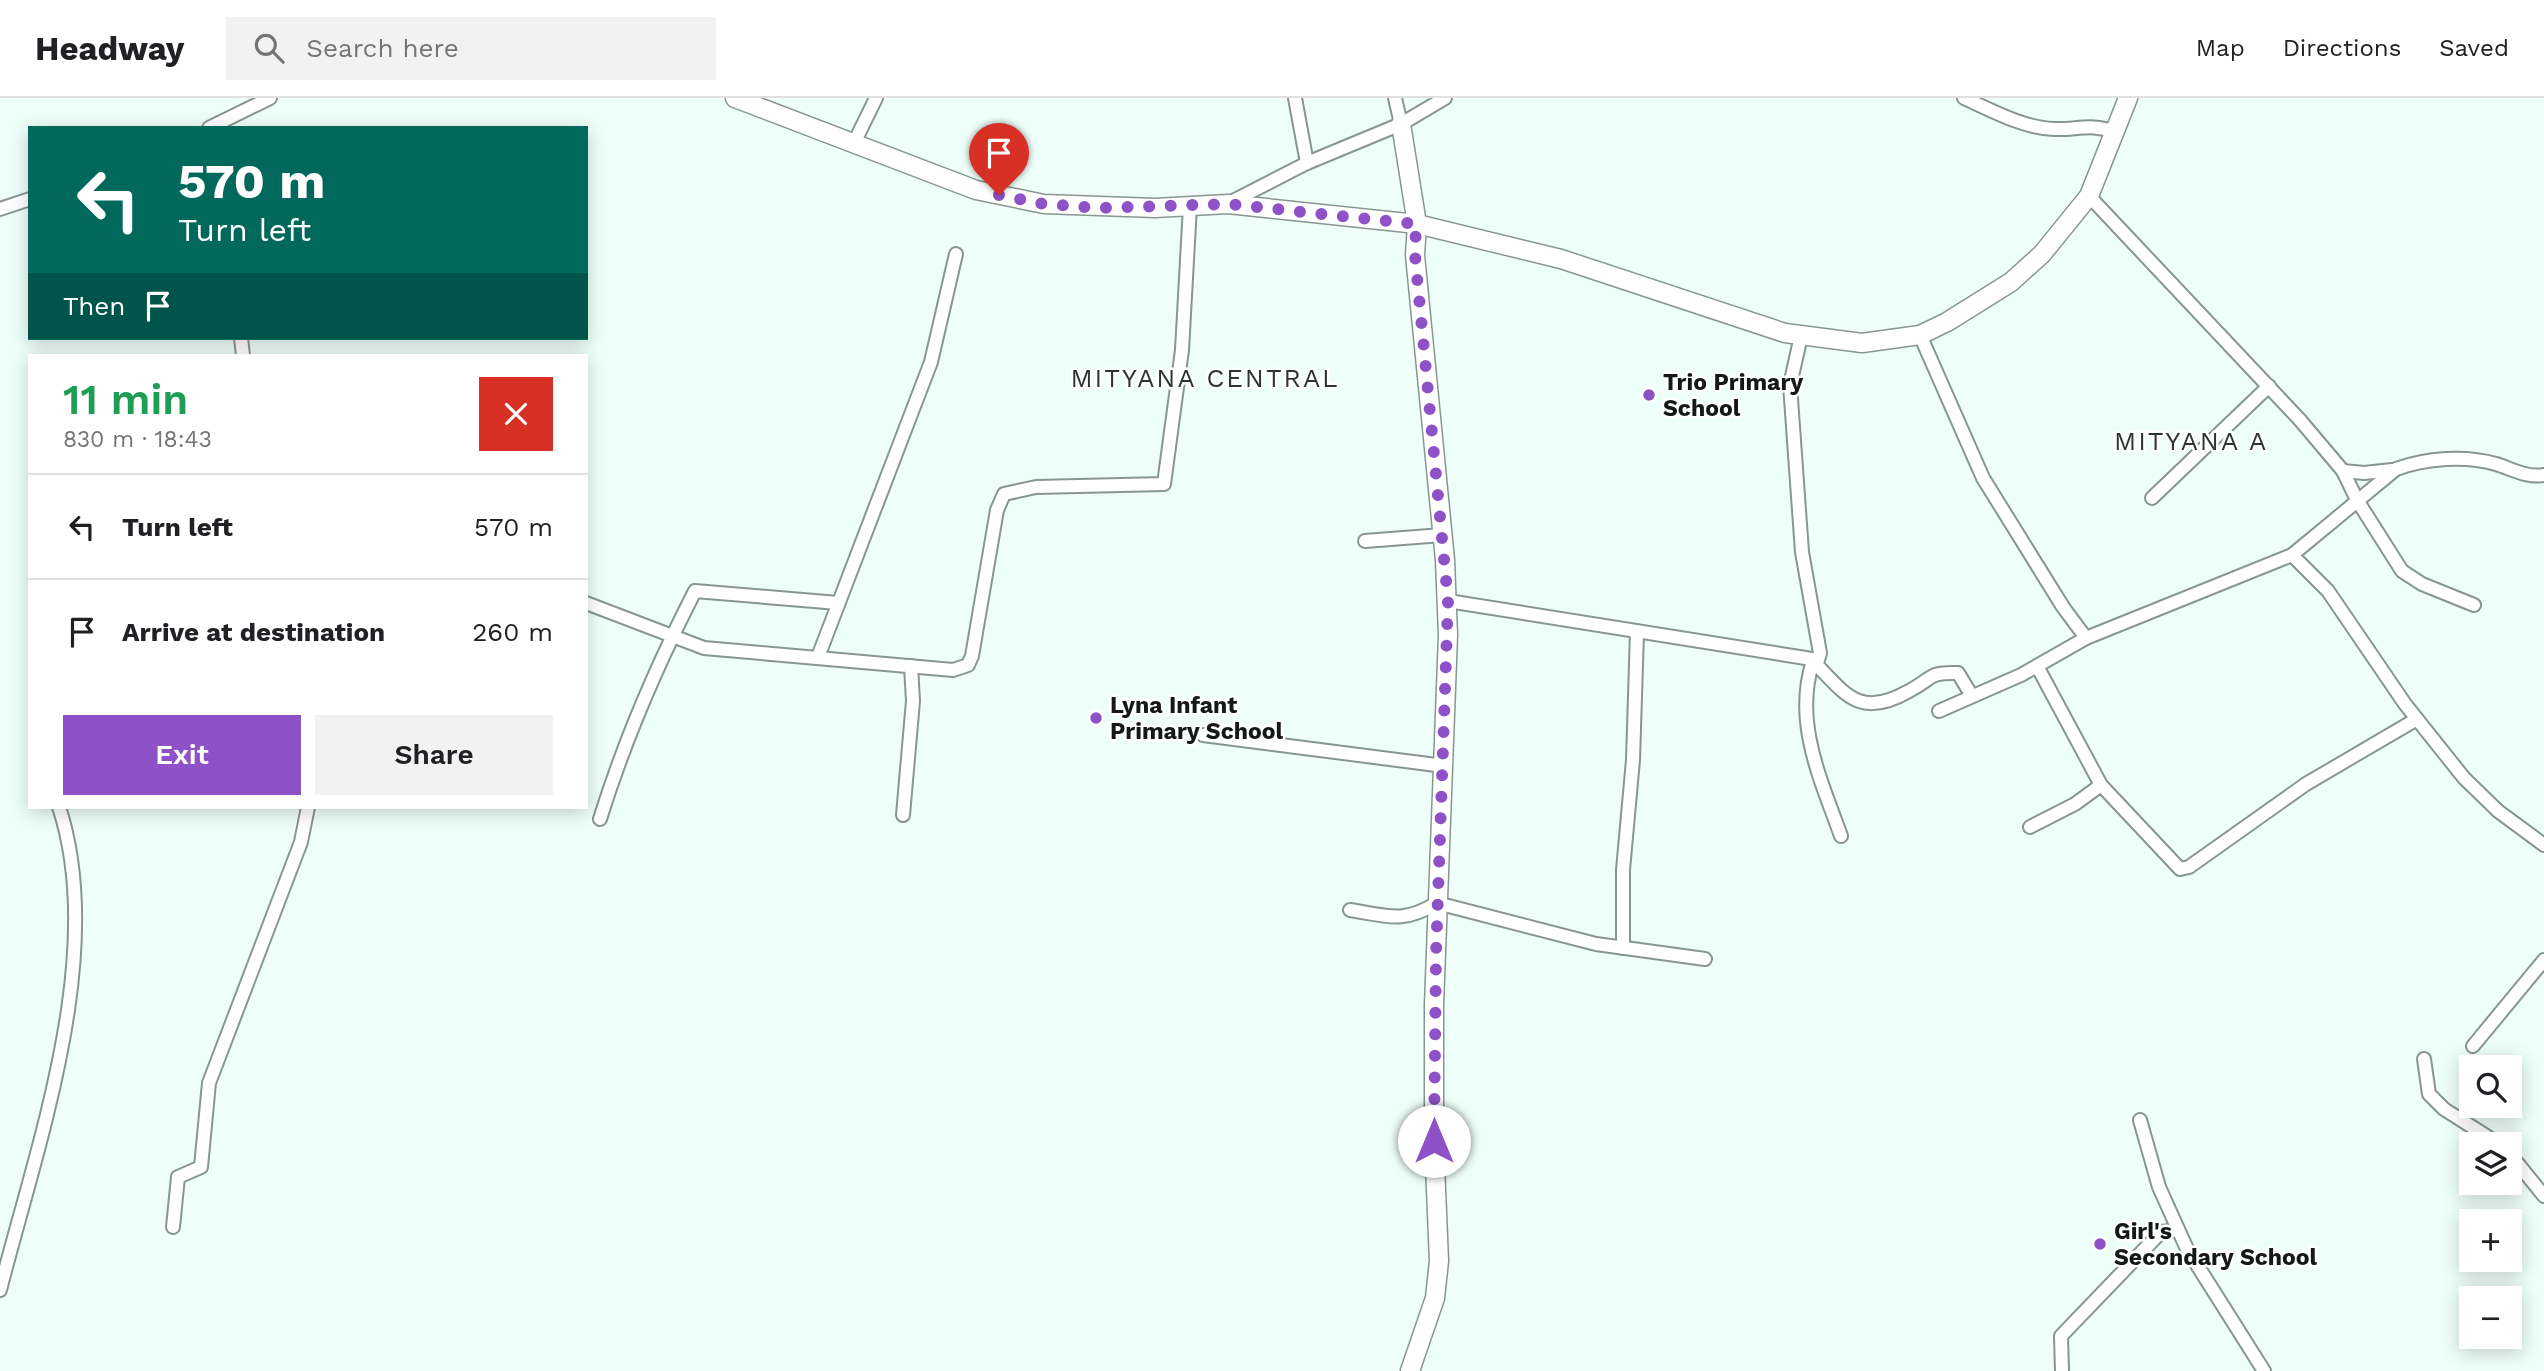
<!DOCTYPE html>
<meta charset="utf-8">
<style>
body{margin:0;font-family:"Work Sans",sans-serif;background:#f2f2f2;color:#202124;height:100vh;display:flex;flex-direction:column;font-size:26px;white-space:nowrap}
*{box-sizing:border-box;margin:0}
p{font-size:23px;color:#757577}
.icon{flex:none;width:38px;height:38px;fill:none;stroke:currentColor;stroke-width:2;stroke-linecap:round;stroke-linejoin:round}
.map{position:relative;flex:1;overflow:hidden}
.panel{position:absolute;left:28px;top:256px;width:560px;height:455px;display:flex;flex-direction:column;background:#fff;border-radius:0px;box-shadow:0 4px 18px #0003}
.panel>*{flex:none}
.top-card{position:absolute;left:28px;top:28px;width:560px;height:214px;border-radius:0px;box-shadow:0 4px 18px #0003;background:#00695c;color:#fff;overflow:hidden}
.controls{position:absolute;left:2459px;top:957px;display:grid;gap:14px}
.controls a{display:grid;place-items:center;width:63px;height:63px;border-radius:0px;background:#fff;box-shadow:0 4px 18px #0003;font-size:35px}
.pin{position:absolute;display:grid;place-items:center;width:60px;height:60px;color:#fff;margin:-72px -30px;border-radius:50% 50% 50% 0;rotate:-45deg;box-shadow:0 0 7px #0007}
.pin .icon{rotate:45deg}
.me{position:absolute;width:77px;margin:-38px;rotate:0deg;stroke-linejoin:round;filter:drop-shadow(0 0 5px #0008)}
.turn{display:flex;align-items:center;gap:24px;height:147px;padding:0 35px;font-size:32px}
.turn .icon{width:91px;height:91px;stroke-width:2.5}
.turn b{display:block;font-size:49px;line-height:60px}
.then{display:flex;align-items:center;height:66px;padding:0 35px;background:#0003;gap:14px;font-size:26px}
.round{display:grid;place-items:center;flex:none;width:74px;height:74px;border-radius:0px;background:#f2f2f2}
.overview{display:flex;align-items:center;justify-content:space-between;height:119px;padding:0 35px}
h1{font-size:42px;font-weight:600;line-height:52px;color:#1e9e55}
.action{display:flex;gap:14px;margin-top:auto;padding:14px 35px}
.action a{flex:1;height:80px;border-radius:0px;background:#8e51c7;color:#fff;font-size:28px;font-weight:600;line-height:80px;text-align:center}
.action a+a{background:#f2f2f2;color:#202124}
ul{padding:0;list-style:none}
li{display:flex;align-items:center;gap:21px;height:105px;padding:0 35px;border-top:2px solid #e0e0e0}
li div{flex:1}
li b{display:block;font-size:26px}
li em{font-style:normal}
header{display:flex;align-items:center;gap:42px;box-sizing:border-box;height:98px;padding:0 35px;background:#fff;border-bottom:2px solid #e0e0e0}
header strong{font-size:33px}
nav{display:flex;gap:38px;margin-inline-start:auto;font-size:24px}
.search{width:490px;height:63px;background:#f2f2f2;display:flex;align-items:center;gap:18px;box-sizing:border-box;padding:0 24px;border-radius:0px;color:#757577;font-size:26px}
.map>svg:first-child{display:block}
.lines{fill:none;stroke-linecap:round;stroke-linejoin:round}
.street-casing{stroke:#889692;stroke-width:16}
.secondary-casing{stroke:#889692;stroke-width:21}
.street{stroke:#fff;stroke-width:12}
.secondary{stroke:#fff;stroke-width:18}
.route{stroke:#8e51c7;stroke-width:12;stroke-dasharray:0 21.6}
.poi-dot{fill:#8e51c7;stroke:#fff;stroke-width:2.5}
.labels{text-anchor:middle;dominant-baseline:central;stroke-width:5;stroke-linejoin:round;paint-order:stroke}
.poi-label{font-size:23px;font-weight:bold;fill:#141918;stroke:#fff;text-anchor:start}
.quarter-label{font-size:26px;letter-spacing:2px;fill:#293632;stroke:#fff}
</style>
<header>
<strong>Headway</strong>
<div class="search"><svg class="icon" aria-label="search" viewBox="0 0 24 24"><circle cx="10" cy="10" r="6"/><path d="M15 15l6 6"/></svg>Search here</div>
<nav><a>Map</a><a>Directions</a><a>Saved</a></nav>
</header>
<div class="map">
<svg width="2544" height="1273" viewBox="0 0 2544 1273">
<rect width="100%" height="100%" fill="#eefef9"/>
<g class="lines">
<defs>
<g id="street">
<path d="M 1295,0 L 1307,65"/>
<path d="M 1395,0 L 1401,26"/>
<path d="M 1964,0 C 1991,12 2023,30 2054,31 C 2076,32 2092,25 2114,34"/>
<path d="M 209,30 L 270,0"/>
<path d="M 854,45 L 876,0"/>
<path d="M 2089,98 L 2300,322 L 2343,373 L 2357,402 L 2402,473 L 2422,486 L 2474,507"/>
<path d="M 1229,105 L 1307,65 L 1401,26 L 1445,0"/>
<path d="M 0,111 L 30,101"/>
<path d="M 1920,237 L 1983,380 L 2063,509 L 2086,540"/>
<path d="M 241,240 L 243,257"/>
<path d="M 2343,373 L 2364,375 L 2392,372"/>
<path d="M 2152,400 L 2269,288"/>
<path d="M 1365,443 L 1442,437"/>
<path d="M 2292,457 L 2328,493 L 2405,606 L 2464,680 L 2498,713 L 2544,747"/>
<path d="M 1448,503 L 1818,562 L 1820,555 L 1802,454 L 1790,287 L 1801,238"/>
<path d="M 586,505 L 704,550 L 953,572 L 968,567 L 972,558 L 997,412 L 1004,396 L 1036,389 L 1164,386 L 1182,252 L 1190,108"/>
<path d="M 818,559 L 931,264 L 956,156"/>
<path d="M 2037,568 L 2101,687 L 2180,771 L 2189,769 L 2306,686 L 2417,621"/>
<path d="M 1939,613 L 2021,577 L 2086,540 L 2292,457 L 2396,371 C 2426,360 2465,357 2496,366 C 2512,371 2527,380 2544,377"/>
<path d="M 1203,637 L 1444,668"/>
<path d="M 903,717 L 913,603 L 911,568"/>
<path d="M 600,721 C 624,644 658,565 695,493 L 838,505"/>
<path d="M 2030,729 L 2075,706 L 2101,687"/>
<path d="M 1841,738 C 1821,682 1793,624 1813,563 C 1846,597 1860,621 1909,593 C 1934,580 1927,574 1958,575 L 1972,598"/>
<path d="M 1350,812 C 1388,818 1402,826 1437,805 L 1596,846 L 1705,861"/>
<path d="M 1623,850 L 1623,772 L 1633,662 L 1637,534"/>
<path d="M 2473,948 L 2544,862"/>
<path d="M 2424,961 L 2429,996 L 2444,1011 L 2499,1046"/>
<path d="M 2140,1022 L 2159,1089 L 2187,1151 L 2264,1273"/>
<path d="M 2510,1056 L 2544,1098"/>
<path d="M 173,1129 L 178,1079 L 201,1069 L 209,985 L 301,744 L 308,709"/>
<path d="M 0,1192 C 37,1047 107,855 59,709"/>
<path d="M 2062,1273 L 2061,1238 L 2161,1134 L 2178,1132"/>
</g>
<g id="secondary">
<path d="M 735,0 L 976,92 L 1044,106 L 1155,110 L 1228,106 L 1417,126 L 1561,161 L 1785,235 L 1862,245 L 1920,237 L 1947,224 L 2011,184 L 2042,156 L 2089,98 L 2128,0"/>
<path d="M 1401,26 L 1417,126 L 1415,157 L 1445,462 L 1448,537 L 1434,907 L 1434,1043 L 1439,1163 L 1435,1200 L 1410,1273"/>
</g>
</defs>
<!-- street casing -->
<use href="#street" class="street-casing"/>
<!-- secondary casing -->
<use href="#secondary" class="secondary-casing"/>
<!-- street -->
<use href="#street" class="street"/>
<!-- secondary -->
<use href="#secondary" class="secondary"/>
</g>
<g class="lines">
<!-- route -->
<path class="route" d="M 999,97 L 1044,106 L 1099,110 L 1228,106 L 1416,126 L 1415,157 L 1448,503 L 1436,857 L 1434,1043"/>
</g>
<!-- markers -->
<g class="poi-dot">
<circle cx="1649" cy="297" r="7"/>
<circle cx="1096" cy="620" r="7"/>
<circle cx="2100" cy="1146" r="7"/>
</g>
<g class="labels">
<!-- poi labels -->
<g class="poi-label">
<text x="1663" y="284">Trio Primary<tspan x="1663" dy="26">School</tspan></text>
<text x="1110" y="607">Lyna Infant<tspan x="1110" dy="26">Primary School</tspan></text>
<text x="2114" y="1133">Girl's<tspan x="2114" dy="26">Secondary School</tspan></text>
</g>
<!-- quarter labels -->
<g class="quarter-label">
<text x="1205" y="280">MITYANA CENTRAL</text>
<text x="2191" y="343">MITYANA A</text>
</g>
</g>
</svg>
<div class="controls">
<a><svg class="icon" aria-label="search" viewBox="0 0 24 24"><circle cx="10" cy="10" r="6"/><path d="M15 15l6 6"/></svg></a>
<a><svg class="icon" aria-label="layers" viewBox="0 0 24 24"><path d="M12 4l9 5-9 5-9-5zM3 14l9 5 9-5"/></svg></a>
<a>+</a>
<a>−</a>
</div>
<div class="pin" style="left:999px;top:97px;background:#d93025"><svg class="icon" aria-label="arrive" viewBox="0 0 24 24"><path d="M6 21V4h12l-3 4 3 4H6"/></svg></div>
<svg class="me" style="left:1434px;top:1043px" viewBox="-20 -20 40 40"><circle r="19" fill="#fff"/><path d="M0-13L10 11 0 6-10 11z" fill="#8e51c7"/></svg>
<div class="top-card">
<div class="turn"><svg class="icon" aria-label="left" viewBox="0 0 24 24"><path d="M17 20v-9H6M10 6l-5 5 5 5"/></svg><div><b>570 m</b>Turn left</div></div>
<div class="then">Then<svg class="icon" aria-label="arrive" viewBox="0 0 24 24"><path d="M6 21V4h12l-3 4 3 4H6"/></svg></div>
</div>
<section class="panel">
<div class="overview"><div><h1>11 min</h1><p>830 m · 18:43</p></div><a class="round" style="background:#d93025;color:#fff"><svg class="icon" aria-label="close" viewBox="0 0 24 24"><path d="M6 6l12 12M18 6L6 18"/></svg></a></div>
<ul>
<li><svg class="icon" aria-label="left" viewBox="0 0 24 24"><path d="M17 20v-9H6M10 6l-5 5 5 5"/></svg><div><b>Turn left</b></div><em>570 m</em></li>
<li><svg class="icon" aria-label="arrive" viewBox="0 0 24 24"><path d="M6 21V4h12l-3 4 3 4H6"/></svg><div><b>Arrive at destination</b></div><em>260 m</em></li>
</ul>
<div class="action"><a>Exit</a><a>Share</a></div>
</section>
</div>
